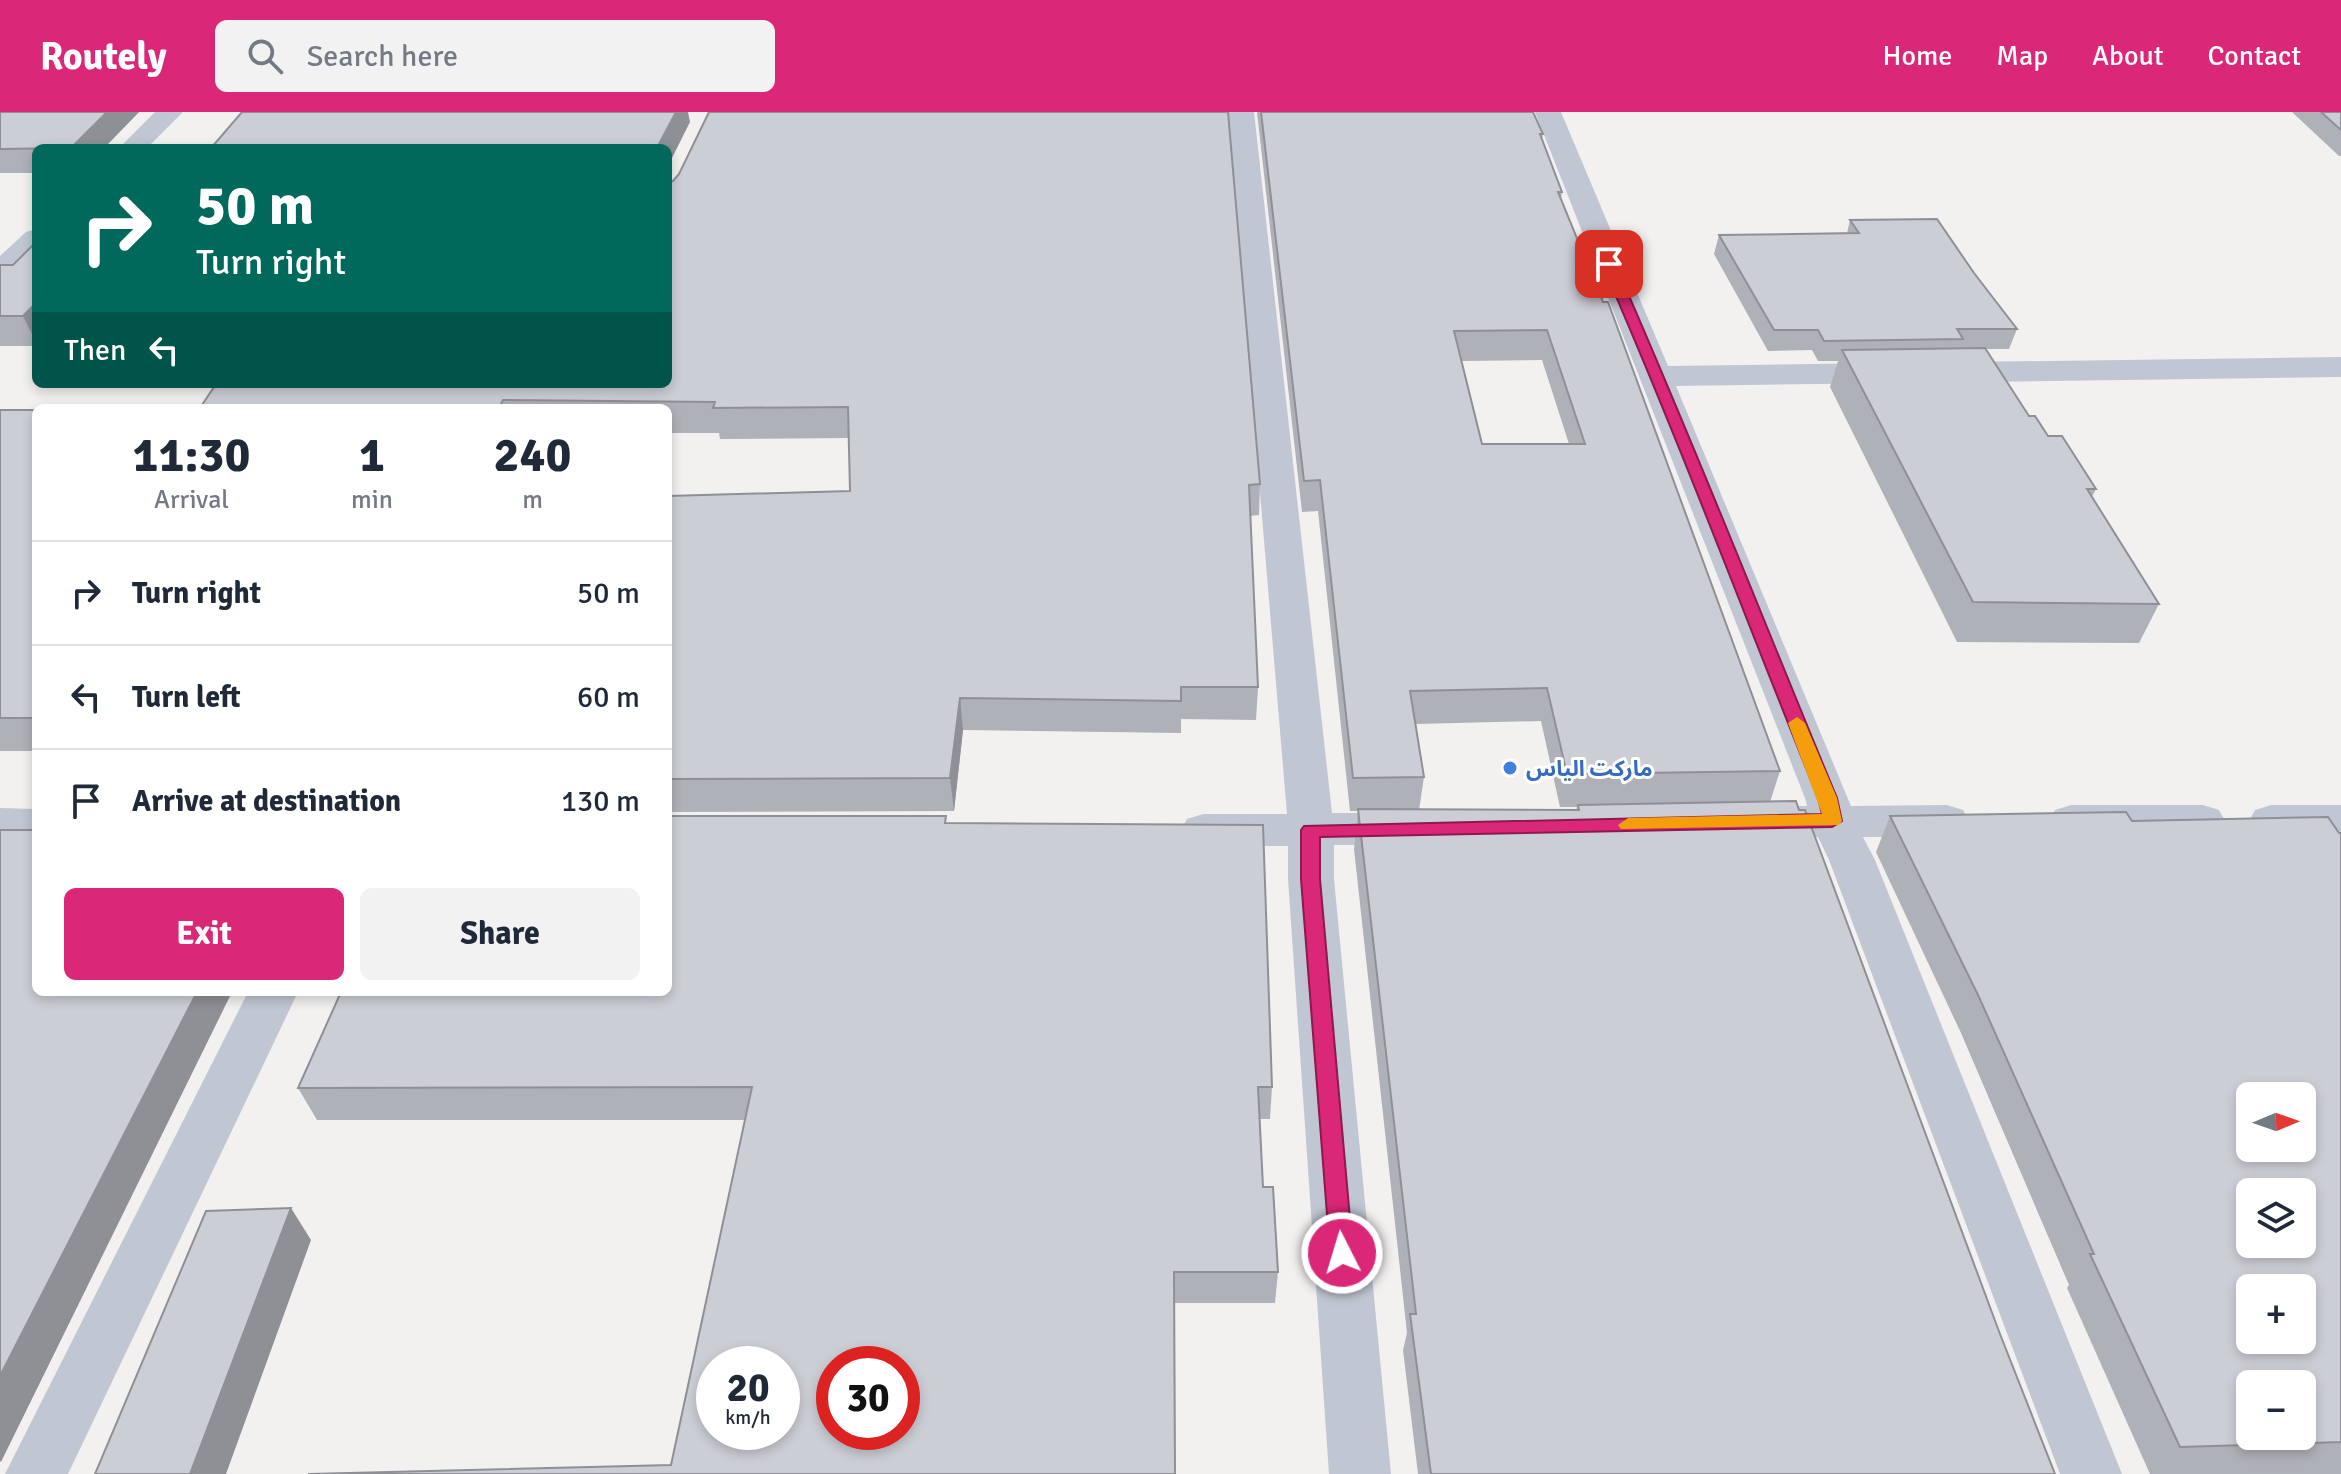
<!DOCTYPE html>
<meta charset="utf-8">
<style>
body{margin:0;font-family:Signika,"Noto Sans Arabic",sans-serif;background:#f2f2f3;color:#1f2937;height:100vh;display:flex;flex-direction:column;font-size:30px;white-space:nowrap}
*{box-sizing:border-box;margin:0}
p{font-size:26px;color:#747a83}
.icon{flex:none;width:44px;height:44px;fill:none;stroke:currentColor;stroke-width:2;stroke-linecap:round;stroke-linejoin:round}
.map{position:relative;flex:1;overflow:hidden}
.side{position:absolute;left:32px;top:292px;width:640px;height:592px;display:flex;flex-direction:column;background:#fff;border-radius:12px;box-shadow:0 4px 12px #0003}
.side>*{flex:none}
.banner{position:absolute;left:32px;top:32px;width:640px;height:244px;border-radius:12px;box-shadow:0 4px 12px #0003;background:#00695c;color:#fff;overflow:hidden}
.needle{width:52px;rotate:88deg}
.buttons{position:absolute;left:2236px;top:970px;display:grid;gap:16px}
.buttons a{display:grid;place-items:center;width:80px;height:80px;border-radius:12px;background:#fff;box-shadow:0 4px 12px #0003;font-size:40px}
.speed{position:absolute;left:696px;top:1234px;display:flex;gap:16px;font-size:40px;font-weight:700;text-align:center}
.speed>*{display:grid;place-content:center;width:104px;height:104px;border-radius:50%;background:#fff;box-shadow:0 4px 12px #0003;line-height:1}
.speed small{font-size:20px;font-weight:400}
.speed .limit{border:12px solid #d22;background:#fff;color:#111}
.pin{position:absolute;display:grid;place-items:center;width:68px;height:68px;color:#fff;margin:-34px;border-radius:16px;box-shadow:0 4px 12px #0006}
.me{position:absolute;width:88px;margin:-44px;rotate:355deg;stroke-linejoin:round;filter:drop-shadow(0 0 6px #0008)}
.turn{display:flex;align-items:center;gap:28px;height:168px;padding:0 32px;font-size:36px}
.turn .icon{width:104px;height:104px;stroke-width:2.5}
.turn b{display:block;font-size:56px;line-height:68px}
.then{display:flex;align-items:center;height:76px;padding:0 32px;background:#0003;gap:16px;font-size:30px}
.eta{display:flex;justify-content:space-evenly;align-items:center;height:136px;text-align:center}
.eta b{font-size:48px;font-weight:700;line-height:56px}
.action{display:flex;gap:16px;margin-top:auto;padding:16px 32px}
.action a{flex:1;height:92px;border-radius:12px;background:#db2777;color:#fff;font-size:32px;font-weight:700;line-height:92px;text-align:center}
.action a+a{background:#f2f2f3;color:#1f2937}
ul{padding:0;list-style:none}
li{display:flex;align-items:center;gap:24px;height:104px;padding:0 32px;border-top:2px solid #e0e1e3}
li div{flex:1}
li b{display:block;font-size:30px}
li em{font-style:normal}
header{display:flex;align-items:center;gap:48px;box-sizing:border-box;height:112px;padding:0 40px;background:#db2777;color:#fff}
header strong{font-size:38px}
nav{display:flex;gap:44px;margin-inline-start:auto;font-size:28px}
.search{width:560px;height:72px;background:#f2f2f3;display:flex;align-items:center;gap:20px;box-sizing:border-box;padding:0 28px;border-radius:12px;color:#747a83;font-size:30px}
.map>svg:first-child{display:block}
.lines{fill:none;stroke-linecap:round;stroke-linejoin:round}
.street{fill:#c0c7d2;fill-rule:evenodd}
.wall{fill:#afb1b8;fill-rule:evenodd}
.shaded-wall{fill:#8f9096}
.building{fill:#ccced6;stroke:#8f9096;stroke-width:2;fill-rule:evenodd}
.route{fill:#db2777;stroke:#8e194d;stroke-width:2}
.slow{fill:#f59e0b}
.shop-dot{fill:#3f7fe0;stroke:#fff;stroke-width:3}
.labels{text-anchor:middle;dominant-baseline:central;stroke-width:6;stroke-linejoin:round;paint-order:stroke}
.shop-label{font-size:22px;font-weight:bold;fill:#366cbe;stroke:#fff;text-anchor:start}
</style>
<header>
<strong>Routely</strong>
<div class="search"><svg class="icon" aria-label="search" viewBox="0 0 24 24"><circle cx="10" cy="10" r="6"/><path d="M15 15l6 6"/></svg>Search here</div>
<nav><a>Home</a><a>Map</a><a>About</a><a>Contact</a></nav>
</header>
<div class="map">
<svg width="2341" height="1362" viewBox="0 0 2341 1362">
<rect width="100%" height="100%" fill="#f3f0f0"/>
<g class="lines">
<!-- street -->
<g class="street">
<path d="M 155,0 L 183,0 L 147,36 L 119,36 Z"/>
<path d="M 1228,0 L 1254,0 L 1332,701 L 1415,701 L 1431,706 L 1437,717 L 1431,728 L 1415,733 L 1334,733 L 1334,767 L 1391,1362 L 1329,1362 L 1288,767 L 1288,734 L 1203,734 L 1187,729 L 1181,718 L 1187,707 L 1203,702 L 1287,702 Z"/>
<path d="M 1535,0 L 1561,0 L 1668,254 L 2341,245 L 2341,265 L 1676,274 L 1851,694 L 1947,693 L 1963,698 L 1969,709 L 1963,720 L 1947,725 L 1863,725 L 1875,748 L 2122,1362 L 2060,1362 L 1829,748 L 1818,725 L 1751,726 L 1735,721 L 1729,710 L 1735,699 L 1751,694 L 1807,694 L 1805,686 Z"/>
<path d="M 36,117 L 36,142 L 11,166 L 0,169 L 0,144 L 26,120 Z"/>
<path d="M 2071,693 L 2203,693 L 2219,698 L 2225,709 L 2219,720 L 2203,725 L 2071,725 L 2055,720 L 2049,709 L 2055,698 Z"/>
<path d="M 2271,693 L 2341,693 L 2341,725 L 2271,725 L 2255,720 L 2249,709 L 2255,698 Z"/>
<path d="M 0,696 L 36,697 L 36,729 L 0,728 Z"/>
<path d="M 248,880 L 298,880 L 68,1362 L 5,1362 Z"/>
</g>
</g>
<!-- wall -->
<g class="wall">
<path d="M 0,0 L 139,0 L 104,36 L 36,36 L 36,61 L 0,61 Z"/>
<path d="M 1257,0 L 1533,0 L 1543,22 L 1542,27 L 1562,80 L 1561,87 L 1780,659 L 1770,690 L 2000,1222 L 2055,1362 L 1418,1362 L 1403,1238 L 1407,1221 L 1354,737 L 1358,699 L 1350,699 L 1318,399 L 1302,400 ZM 1542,248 L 1569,332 L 1482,332 L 1462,249 ZM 1541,609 L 1560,695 L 1577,695 L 1576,698 L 1419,698 L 1424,665 L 1416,612 Z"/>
<path d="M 2292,0 L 2341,0 L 2341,44 L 2339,44 Z"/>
<path d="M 668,70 L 1260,372 L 1259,403 L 1250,404 L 1258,575 L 1256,608 L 1181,607 L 1181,621 L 963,618 L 954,699 L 668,700 L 668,384 L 850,379 L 849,326 L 720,327 L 719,321 L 668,321 L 668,296 L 200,296 L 668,272 Z"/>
<path d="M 1850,108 L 1974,161 L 2017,217 L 2009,237 L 1986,237 L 2029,304 L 2096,377 L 2092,385 L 2159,492 L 2139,531 L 1957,530 L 1830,275 L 1838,249 L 1818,249 L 1812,238 L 1768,239 L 1714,142 L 1719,123 L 1847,121 Z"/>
<path d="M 36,130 L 36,234 L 0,234 L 0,153 L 13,153 Z"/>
<rect x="0" y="298" width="36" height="341"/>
<path d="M 1890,704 L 2132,709 L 2341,721 L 2341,1362 L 2150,1362 L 2067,1176 L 2069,1173 L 1961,921 L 1876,740 Z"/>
<path d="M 946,711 L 1272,975 L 1270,1007 L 1260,1007 L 1263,1075 L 1278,1160 L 1275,1191 L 1174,1191 L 671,1353 L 745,1008 L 317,1008 L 298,976 L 339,884 L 337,880 L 668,880 Z"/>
</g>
<!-- shaded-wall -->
<g class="shaded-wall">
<path d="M 107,0 L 139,0 L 104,36 L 71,36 Z"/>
<path d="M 675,0 L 688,0 L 690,10 L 668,54 L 668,36 L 659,36 L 659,32 Z"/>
<path d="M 36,191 L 36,230 L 23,204 Z"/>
<path d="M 960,586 L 963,618 L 954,699 L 950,666 Z"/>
<path d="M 197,880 L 232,880 L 1,1350 L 0,1349 L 0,1264 Z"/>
<path d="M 291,1096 L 311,1128 L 226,1362 L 190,1362 Z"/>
</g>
<!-- building -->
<g class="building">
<path d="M 0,0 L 107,0 L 71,36 L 0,37 Z"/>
<path d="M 242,0 L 676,0 L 659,32 L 659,36 L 211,36 Z"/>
<path d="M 709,0 L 1228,0 L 1260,372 L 1249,373 L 1258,575 L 1181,575 L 1181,589 L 960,586 L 950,666 L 668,667 L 668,384 L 850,379 L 848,295 L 713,296 L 715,290 L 503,288 L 499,296 L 200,296 L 216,272 L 668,272 L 668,70 L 673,69 L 679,62 Z"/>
<path d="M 1261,0 L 1533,0 L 1543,22 L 1540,22 L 1562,80 L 1558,80 L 1603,190 L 1608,190 L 1780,659 L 1567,662 L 1547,576 L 1410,579 L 1424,665 L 1353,666 L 1320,368 L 1304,369 ZM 1547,218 L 1585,332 L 1482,332 L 1454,219 Z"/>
<path d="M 2321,0 L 2341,0 L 2341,18 Z"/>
<path d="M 1937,107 L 1974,161 L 2017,217 L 1957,217 L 1963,227 L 1824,229 L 1818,218 L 1774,218 L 1719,123 L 1859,121 L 1850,108 Z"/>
<path d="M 36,130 L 36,191 L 23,204 L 0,204 L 0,153 L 13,153 Z"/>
<path d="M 1985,236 L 2029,304 L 2035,304 L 2048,324 L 2062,324 L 2096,377 L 2087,377 L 2159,492 L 1973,490 L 1842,238 Z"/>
<rect x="0" y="298" width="36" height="308"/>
<path d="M 1796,689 L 1799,698 L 1805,698 L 2000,1222 L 2055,1362 L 1431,1362 L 1410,1202 L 1416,1202 L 1358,697 L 1579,698 L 1578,693 Z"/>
<path d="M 2126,700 L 2132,709 L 2328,705 L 2339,721 L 2341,721 L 2341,1330 L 2180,1335 L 2090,1142 L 2094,1142 L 1979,885 L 1890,704 ZM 2250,984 L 2302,984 L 2302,1036 L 2250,1036 ZM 2250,1080 L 2302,1080 L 2302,1132 L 2250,1132 ZM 2250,1176 L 2302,1176 L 2302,1228 L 2250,1228 ZM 2250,1272 L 2302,1272 L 2302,1324 L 2250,1324 Z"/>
<path d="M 668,704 L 946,704 L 945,711 L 1263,713 L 1272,975 L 1258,975 L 1263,1075 L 1273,1075 L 1278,1160 L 1174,1160 L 1175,1362 L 308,1362 L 671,1353 L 752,975 L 298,976 L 341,880 L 668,880 ZM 714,1252 L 782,1252 L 782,1320 L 714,1320 ZM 834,1252 L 902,1252 L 902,1320 L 834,1320 Z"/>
<path d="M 0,718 L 36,718 L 36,880 L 197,880 L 0,1264 Z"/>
<path d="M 291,1096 L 190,1362 L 95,1362 L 206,1099 Z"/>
</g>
<!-- route -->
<path class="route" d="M 1609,148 L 1615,152 C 1693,328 1763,508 1837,686 L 1842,709 L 1832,715 L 1320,725 L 1320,767 L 1353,1141 L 1350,1148 L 1342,1151 L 1334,1148 L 1330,1141 L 1301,767 L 1301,718 L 1304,714 L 1822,702 L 1818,686 C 1746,508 1679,328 1602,152 Z"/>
<!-- slow -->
<path class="slow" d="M 1797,605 L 1805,611 L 1837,686 L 1842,709 L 1839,713 L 1621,717 L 1618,713 L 1628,706 L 1822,702 L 1788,611 Z"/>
<!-- markers -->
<circle class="shop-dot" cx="1510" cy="656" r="8"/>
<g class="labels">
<!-- shop labels -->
<g class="shop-label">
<text x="1526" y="656">مارکت الیاس</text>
</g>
</g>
</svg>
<div class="buttons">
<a><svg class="needle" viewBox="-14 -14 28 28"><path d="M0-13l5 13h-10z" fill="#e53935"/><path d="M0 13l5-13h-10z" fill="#747a83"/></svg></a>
<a><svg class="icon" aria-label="layers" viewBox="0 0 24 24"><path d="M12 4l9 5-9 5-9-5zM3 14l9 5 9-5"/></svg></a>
<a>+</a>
<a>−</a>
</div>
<div class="speed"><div>20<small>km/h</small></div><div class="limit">30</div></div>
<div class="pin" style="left:1609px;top:152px;background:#d93025"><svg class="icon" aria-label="arrive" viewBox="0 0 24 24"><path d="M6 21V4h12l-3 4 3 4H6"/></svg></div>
<svg class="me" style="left:1342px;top:1141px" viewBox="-20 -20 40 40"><circle r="17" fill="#db2777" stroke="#fff" stroke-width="3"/><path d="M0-11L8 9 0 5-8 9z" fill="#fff"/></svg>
<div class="banner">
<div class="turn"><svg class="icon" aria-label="right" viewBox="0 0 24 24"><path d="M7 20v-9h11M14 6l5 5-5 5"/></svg><div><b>50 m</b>Turn right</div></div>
<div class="then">Then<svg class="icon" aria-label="left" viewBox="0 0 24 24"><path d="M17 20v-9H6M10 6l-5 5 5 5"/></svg></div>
</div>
<section class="side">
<div class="eta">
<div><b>11:30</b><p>Arrival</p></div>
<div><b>1</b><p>min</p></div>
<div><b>240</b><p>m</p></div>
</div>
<ul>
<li><svg class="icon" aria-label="right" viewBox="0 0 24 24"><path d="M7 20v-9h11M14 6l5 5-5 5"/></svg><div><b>Turn right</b></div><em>50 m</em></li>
<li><svg class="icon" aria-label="left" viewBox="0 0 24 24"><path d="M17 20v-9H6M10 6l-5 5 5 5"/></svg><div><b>Turn left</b></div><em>60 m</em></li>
<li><svg class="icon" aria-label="arrive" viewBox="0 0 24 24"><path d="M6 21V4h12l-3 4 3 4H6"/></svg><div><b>Arrive at destination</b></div><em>130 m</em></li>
</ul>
<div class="action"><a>Exit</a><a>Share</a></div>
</section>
</div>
